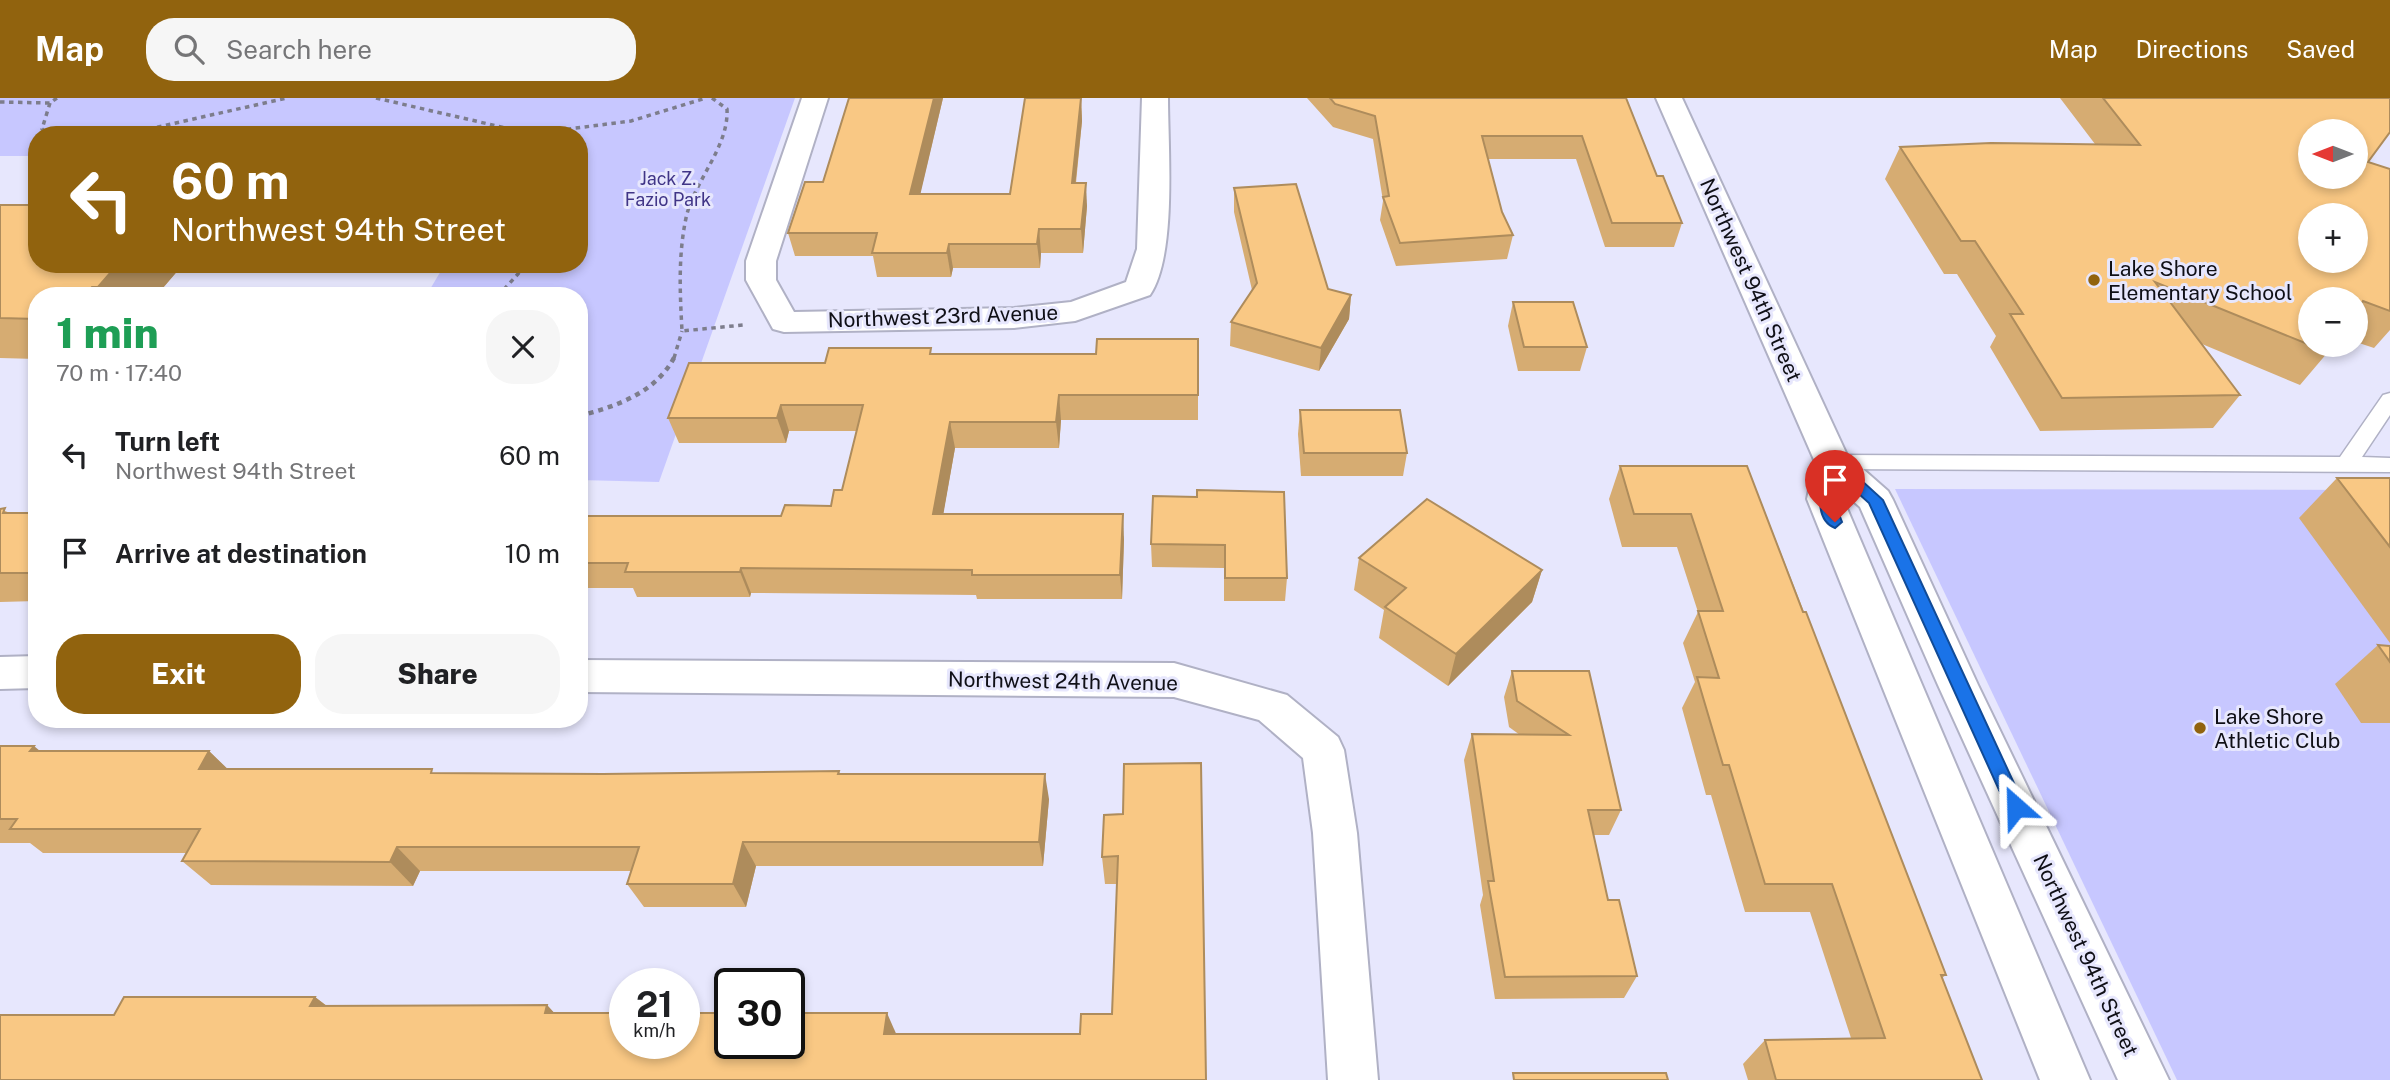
<!DOCTYPE html>
<meta charset="utf-8">
<style>
body{margin:0;font-family:"Public Sans",sans-serif;background:#f6f6f6;color:#202124;height:100vh;display:flex;flex-direction:column;font-size:26px;white-space:nowrap}
*{box-sizing:border-box;margin:0}
p{font-size:23px;color:#757577}
.icon{flex:none;width:38px;height:38px;fill:none;stroke:currentColor;stroke-width:2;stroke-linecap:round;stroke-linejoin:round}
.map{position:relative;flex:1;overflow:hidden}
.drawer{position:absolute;left:28px;top:189px;width:560px;height:441px;display:flex;flex-direction:column;background:#fff;border-radius:28px;box-shadow:0 4px 10px #0003}
.drawer>*{flex:none}
.top-card{position:absolute;left:28px;top:28px;width:560px;height:147px;border-radius:28px;box-shadow:0 4px 10px #0003;background:#91630e;color:#fff;overflow:hidden}
.needle{width:46px;rotate:270deg}
.buttons{position:absolute;left:2298px;top:21px;display:grid;gap:14px}
.buttons a{display:grid;place-items:center;width:70px;height:70px;border-radius:50%;background:#fff;box-shadow:0 4px 10px #0003;font-size:35px}
.speed{position:absolute;left:609px;top:870px;display:flex;gap:14px;font-size:35px;font-weight:700;text-align:center}
.speed>*{display:grid;place-content:center;width:91px;height:91px;border-radius:50%;background:#fff;box-shadow:0 4px 10px #0003;line-height:1}
.speed small{font-size:18px;font-weight:400}
.speed .limit{border:4px solid #111;border-radius:10px;background:#fff;color:#111}
.pin{position:absolute;display:grid;place-items:center;width:60px;height:60px;color:#fff;margin:-72px -30px;border-radius:50% 50% 50% 0;rotate:-45deg;box-shadow:0 0 7px #0007}
.pin .icon{rotate:45deg}
.me{position:absolute;width:77px;margin:-38px;rotate:335deg;stroke-linejoin:round;filter:drop-shadow(0 0 5px #0008)}
.turn{display:flex;align-items:center;gap:24px;height:147px;padding:0 28px;font-size:32px}
.turn .icon{width:91px;height:91px;stroke-width:2.5}
.turn b{display:block;font-size:49px;line-height:60px}
.round{display:grid;place-items:center;flex:none;width:74px;height:74px;border-radius:28px;background:#f6f6f6}
.summary{display:flex;align-items:center;justify-content:space-between;height:119px;padding:0 28px}
h1{font-size:42px;font-weight:800;line-height:52px;color:#1e9e55}
.action{display:flex;gap:14px;margin-top:auto;padding:14px 28px}
.action a{flex:1;height:80px;border-radius:28px;background:#91630e;color:#fff;font-size:28px;font-weight:800;line-height:80px;text-align:center}
.action a+a{background:#f6f6f6;color:#202124}
ul{padding:0;list-style:none}
li{display:flex;align-items:center;gap:21px;height:98px;padding:0 28px}
li div{flex:1}
li b{display:block;font-size:26px}
li em{font-style:normal}
header{display:flex;align-items:center;gap:42px;box-sizing:border-box;height:98px;padding:0 35px;background:#91630e;color:#fff}
header strong{font-size:33px}
nav{display:flex;gap:38px;margin-inline-start:auto;font-size:24px}
.search{width:490px;height:63px;background:#f6f6f6;display:flex;align-items:center;gap:18px;box-sizing:border-box;padding:0 24px;border-radius:28px;color:#757577;font-size:26px}
.map>svg:first-child{display:block}
.green{fill:#c7c7ff}
.lines{fill:none;stroke-linecap:round;stroke-linejoin:round}
.service-casing{stroke:#b0b1c5;stroke-width:3}
.minor-casing{stroke:#b0b1c5;stroke-width:4}
.path-far1{stroke:#7d7d8c;stroke-width:3.5;stroke-dasharray:4.5 4.5;stroke-linecap:butt}
.path{stroke:#7d7d8c;stroke-width:4.5;stroke-dasharray:5 5;stroke-linecap:butt}
.service{fill:#fff;fill-rule:evenodd}
.minor{fill:#fff;fill-rule:evenodd}
.wall{fill:#d6ac72}
.shaded-wall{fill:#ae8c5c}
.building{fill:#f9c884;stroke:#ae8c5c;stroke-width:2;fill-rule:evenodd}
.route{fill:#1a73e8;stroke:#114b97;stroke-width:2}
.poi-dot{fill:#91630e;stroke:#e7e7fd;stroke-width:2.5}
.labels{text-anchor:middle;dominant-baseline:central;stroke-width:6;stroke-linejoin:round;paint-order:stroke}
.far-park-label{font-size:18px;fill:#403587;stroke:#e7e7fd}
.poi-label{font-size:21px;fill:#0f0f16;stroke:#e7e7fd;text-anchor:start}
.street-label{font-size:21px;fill:#0f0f16;stroke:#e7e7fd}
</style>
<header>
<strong>Map</strong>
<div class="search"><svg class="icon" aria-label="search" viewBox="0 0 24 24"><circle cx="10" cy="10" r="6"/><path d="M15 15l6 6"/></svg>Search here</div>
<nav><a>Map</a><a>Directions</a><a>Saved</a></nav>
</header>
<div class="map">
<svg width="2390" height="982" viewBox="0 0 2390 982">
<rect width="100%" height="100%" fill="#e7e7fd"/>
<!-- green -->
<g class="green">
<path d="M 0,0 L 795,0 L 659,384 L 579,382 L 579,198 L 426,198 L 445,166 L 579,166 L 579,37 L 37,37 L 37,58 L 0,58 Z"/>
<path d="M 1895,391 L 2390,392 L 2390,982 L 2177,982 Z"/>
</g>
<g class="lines">
<defs>
<path id="service" d="M 2390,295 L 2390,317 L 2362,359 L 2390,360 L 2390,374 L 1833,371 L 1826,369 L 1823,364 L 1826,359 L 1833,357 L 2340,359 L 2383,297 Z"/>
<g id="minor">
<path d="M 802,0 L 828,0 L 776,163 L 776,182 L 794,214 L 1014,210 L 1071,204 L 1126,184 L 1137,151 L 1142,0 L 1168,0 C 1168,50 1177,157 1150,197 L 1075,223 L 1014,230 L 784,234 L 773,231 L 746,182 L 746,163 Z"/>
<path d="M 1656,0 L 1682,0 L 1847,357 L 1888,393 L 1893,402 L 1978,587 L 2169,982 L 2118,982 L 1938,587 L 1860,409 L 1844,395 L 1843,401 L 2090,982 L 2040,982 L 1807,401 L 1815,364 Z"/>
<path d="M 37,558 L 37,590 L 0,591 L 0,559 Z"/>
<path d="M 579,562 L 1174,565 L 1287,597 L 1338,639 L 1344,652 L 1357,735 L 1378,982 L 1328,982 L 1313,735 L 1303,660 L 1259,622 L 1174,599 L 579,594 Z"/>
</g>
</defs>
<!-- service casing -->
<use href="#service" class="service-casing"/>
<!-- minor casing -->
<use href="#minor" class="minor-casing"/>
<!-- path-far1 -->
<g class="path-far1">
<path d="M 376,0 L 510,31 L 553,33"/>
<path d="M 712,0 L 727,11 C 729,49 694,83 686,120 C 678,158 680,195 682,233 L 743,227"/>
<path d="M 0,4 L 50,5 L 57,0"/>
<path d="M 50,5 L 42,31 L 51,37"/>
<path d="M 122,37 L 287,0"/>
<path d="M 552,37 L 553,33 L 631,23 L 706,0"/>
<path d="M 498,198 L 527,166"/>
<path d="M 674,260 L 682,233"/>
</g>
<!-- path -->
<path class="path" d="M 579,318 C 617,308 656,295 675,258"/>
<!-- service -->
<use href="#service" class="service"/>
<!-- minor -->
<use href="#minor" class="minor"/>
</g>
<!-- wall -->
<g class="wall">
<path d="M 849,0 L 943,0 L 920,96 L 1010,96 L 1081,0 L 1082,23 L 1076,85 L 1087,108 L 1083,155 L 1041,155 L 1040,170 L 953,170 L 951,179 L 877,179 L 873,158 L 795,158 L 788,135 L 823,84 Z"/>
<path d="M 1307,0 L 1626,0 L 1657,78 L 1682,125 L 1674,149 L 1605,149 L 1576,61 L 1488,61 L 1502,114 L 1513,137 L 1507,161 L 1396,168 L 1380,122 L 1383,103 L 1373,41 L 1333,29 Z"/>
<path d="M 2060,0 L 2390,0 L 2368,64 L 2390,71 L 2390,232 L 2374,250 L 2356,244 L 2356,201 L 2328,254 L 2300,287 L 2202,246 L 2240,297 L 2213,330 L 2040,333 L 1990,249 L 1996,238 L 1957,176 L 1944,176 L 1885,81 L 1900,49 L 2095,46 Z"/>
<path d="M 1234,90 L 1328,191 L 1351,197 L 1349,221 L 1319,273 L 1230,248 L 1231,224 L 1252,192 L 1234,114 Z"/>
<path d="M 0,107 L 37,166 L 178,166 L 180,170 L 156,198 L 37,198 L 37,261 L 0,260 Z"/>
<path d="M 1513,204 L 1587,249 L 1580,273 L 1518,273 L 1508,228 Z"/>
<path d="M 1198,241 L 1198,322 L 1061,322 L 1059,350 L 955,350 L 943,416 L 1124,441 L 1122,501 L 977,501 L 976,497 L 751,495 L 750,499 L 637,499 L 633,490 L 579,490 L 579,418 L 781,418 L 831,408 L 842,392 L 857,333 L 789,333 L 786,345 L 679,345 L 668,320 L 825,265 L 932,256 L 1096,256 Z"/>
<path d="M 1300,312 L 1407,355 L 1403,378 L 1301,378 L 1298,336 Z"/>
<path d="M 1620,368 L 1747,368 L 1946,877 L 1942,880 L 1982,982 L 1748,982 L 1743,966 L 1765,942 L 1851,940 L 1810,814 L 1745,814 L 1711,697 L 1706,697 L 1682,610 L 1695,584 L 1683,545 L 1698,514 L 1677,449 L 1622,449 L 1609,401 Z"/>
<path d="M 2337,380 L 2390,380 L 2390,545 L 2299,420 Z"/>
<path d="M 1153,398 L 1287,480 L 1285,503 L 1224,503 L 1224,470 L 1152,469 L 1151,446 Z"/>
<path d="M 0,411 L 10,415 L 37,415 L 37,503 L 0,504 Z"/>
<path d="M 1359,460 L 1542,472 L 1532,504 L 1448,588 L 1379,540 L 1384,512 L 1354,492 Z"/>
<path d="M 2378,547 L 2390,548 L 2390,625 L 2361,625 L 2335,586 Z"/>
<path d="M 1512,573 L 1589,573 L 1621,712 L 1609,737 L 1594,737 L 1608,802 L 1637,878 L 1624,900 L 1495,901 L 1480,807 L 1483,797 L 1464,662 L 1472,636 L 1520,637 L 1509,629 L 1504,599 Z"/>
<path d="M 0,648 L 40,653 L 209,653 L 227,671 L 435,675 L 603,676 L 839,673 L 840,676 L 1049,701 L 1043,768 L 756,768 L 746,809 L 644,809 L 627,786 L 632,773 L 420,773 L 413,788 L 211,787 L 182,763 L 187,755 L 43,755 L 30,745 L 0,745 Z"/>
<path d="M 1104,717 L 1206,982 L 114,917 L 315,899 L 327,908 L 547,907 L 554,915 L 897,936 L 1080,936 L 1112,916 L 1117,786 L 1105,786 L 1102,759 Z"/>
</g>
<!-- shaded-wall -->
<g class="shaded-wall">
<path d="M 934,0 L 943,0 L 915,119 L 910,96 Z"/>
<path d="M 1081,0 L 1082,23 L 1073,108 L 1072,85 Z"/>
<path d="M 1086,85 L 1087,108 L 1083,155 L 1081,131 Z"/>
<path d="M 1039,131 L 1041,155 L 1040,170 L 1037,146 Z"/>
<path d="M 949,146 L 953,170 L 951,179 L 947,155 Z"/>
<path d="M 118,166 L 178,166 L 180,170 L 156,198 L 105,198 L 98,189 Z"/>
<path d="M 92,189 L 99,198 L 84,198 Z"/>
<path d="M 1351,197 L 1349,221 L 1319,273 L 1321,250 Z"/>
<path d="M 1059,297 L 1061,322 L 1059,350 L 1056,324 Z"/>
<path d="M 781,307 L 789,333 L 786,345 L 777,320 Z"/>
<path d="M 950,324 L 955,350 L 939,441 L 933,416 Z"/>
<path d="M 1123,416 L 1124,441 L 1122,501 L 1120,477 Z"/>
<path d="M 741,470 L 751,495 L 750,499 L 740,474 Z"/>
<path d="M 1542,472 L 1532,504 L 1448,588 L 1456,556 Z"/>
<path d="M 34,648 L 65,674 L 30,653 Z"/>
<path d="M 209,653 L 235,678 L 199,671 Z"/>
<path d="M 1045,676 L 1049,701 L 1043,768 L 1039,744 Z"/>
<path d="M 743,744 L 756,768 L 746,809 L 733,786 Z"/>
<path d="M 397,749 L 420,773 L 413,788 L 390,764 Z"/>
<path d="M 315,899 L 346,923 L 310,908 Z"/>
<path d="M 547,907 L 570,932 L 545,915 Z"/>
<path d="M 887,915 L 898,940 L 884,936 Z"/>
</g>
<!-- building -->
<g class="building">
<path d="M 849,0 L 934,0 L 910,96 L 1010,96 L 1025,0 L 1081,0 L 1072,85 L 1086,85 L 1081,131 L 1039,131 L 1037,146 L 949,146 L 947,155 L 872,155 L 877,135 L 788,135 L 805,84 L 823,84 Z"/>
<path d="M 1330,0 L 1626,0 L 1657,78 L 1663,78 L 1682,125 L 1612,125 L 1582,38 L 1482,38 L 1502,114 L 1513,137 L 1400,145 L 1383,99 L 1389,98 L 1375,18 L 1335,6 Z"/>
<path d="M 2103,0 L 2390,0 L 2390,34 L 2368,64 L 2390,71 L 2390,213 L 2363,203 L 2356,215 L 2356,201 L 2310,201 L 2310,247 L 2155,184 L 2240,297 L 2062,300 L 2010,216 L 2023,216 L 1975,143 L 1961,143 L 1900,49 L 1991,45 L 2140,47 ZM 2310,33 L 2356,33 L 2356,79 L 2310,79 ZM 2310,117 L 2356,117 L 2356,163 L 2310,163 Z"/>
<path d="M 1296,86 L 1328,191 L 1351,197 L 1321,250 L 1231,224 L 1257,185 L 1234,90 Z"/>
<path d="M 0,107 L 37,107 L 37,166 L 118,166 L 98,189 L 92,189 L 84,198 L 37,198 L 37,221 L 0,220 Z"/>
<path d="M 1513,204 L 1573,204 L 1587,249 L 1524,249 Z"/>
<path d="M 1097,241 L 1198,241 L 1198,297 L 1059,297 L 1056,324 L 950,324 L 933,416 L 1123,416 L 1120,477 L 972,477 L 972,472 L 741,470 L 740,474 L 625,474 L 628,465 L 579,465 L 579,418 L 781,418 L 785,407 L 831,408 L 834,392 L 842,392 L 863,307 L 781,307 L 777,320 L 668,320 L 689,265 L 825,265 L 829,250 L 931,250 L 930,256 L 1096,256 Z"/>
<path d="M 2310,247 L 2334,247 L 2328,254 Z"/>
<path d="M 1300,312 L 1400,312 L 1407,355 L 1304,355 Z"/>
<path d="M 1620,368 L 1747,368 L 1803,514 L 1806,514 L 1946,877 L 1941,877 L 1982,982 L 1776,982 L 1765,942 L 1885,940 L 1832,786 L 1765,786 L 1729,667 L 1723,667 L 1697,579 L 1719,580 L 1698,513 L 1723,513 L 1691,416 L 1634,416 Z"/>
<path d="M 2337,380 L 2390,380 L 2390,449 Z"/>
<path d="M 1197,392 L 1284,394 L 1287,480 L 1225,480 L 1225,447 L 1151,446 L 1153,398 L 1197,399 Z"/>
<path d="M 1427,401 L 1542,472 L 1456,556 L 1385,509 L 1406,490 L 1359,460 Z"/>
<path d="M 5,410 L 3,415 L 37,415 L 37,475 L 0,475 L 0,411 Z"/>
<path d="M 2378,547 L 2390,548 L 2390,564 Z"/>
<path d="M 1512,573 L 1589,573 L 1621,712 L 1588,712 L 1608,802 L 1619,802 L 1637,878 L 1505,879 L 1488,783 L 1494,783 L 1472,636 L 1569,637 L 1517,603 Z"/>
<path d="M 0,648 L 34,648 L 30,653 L 209,653 L 199,671 L 432,671 L 431,675 L 603,676 L 839,673 L 838,676 L 1045,676 L 1039,744 L 743,744 L 733,786 L 627,786 L 639,749 L 397,749 L 390,764 L 182,763 L 200,731 L 10,731 L 17,721 L 0,721 Z"/>
<path d="M 1201,665 L 1206,982 L 0,982 L 0,917 L 114,917 L 124,899 L 315,899 L 310,908 L 547,907 L 545,915 L 625,915 L 625,945 L 684,945 L 684,915 L 730,915 L 730,945 L 789,945 L 789,915 L 887,915 L 884,936 L 1080,936 L 1081,916 L 1112,916 L 1118,758 L 1102,759 L 1104,717 L 1123,716 L 1124,666 Z"/>
<path d="M 1513,975 L 1666,975 L 1668,982 L 1514,982 Z"/>
</g>
<!-- route -->
<path class="route" d="M 1833,359 L 1838,361 L 1883,402 L 2025,709 L 2022,714 L 2016,716 L 2009,714 L 1869,405 L 1838,377 L 1833,401 L 1842,424 L 1835,430 C 1811,421 1822,382 1826,364 Z"/>
<!-- markers -->
<g class="poi-dot">
<circle cx="2094" cy="182" r="7"/>
<circle cx="2200" cy="630" r="7"/>
</g>
<g class="labels">
<!-- far-park labels -->
<g class="far-park-label">
<text x="668" y="80">Jack Z.<tspan x="668" dy="21">Fazio Park</tspan></text>
</g>
<!-- poi labels -->
<g class="poi-label">
<text x="2108" y="170">Lake Shore<tspan x="2108" dy="24">Elementary School</tspan></text>
<text x="2214" y="618">Lake Shore<tspan x="2214" dy="24">Athletic Club</tspan></text>
</g>
<!-- street labels -->
<g class="street-label">
<text transform="translate(1751 182) rotate(66)">Northwest 94th Street</text>
<text transform="translate(943 218) rotate(-2)">Northwest 23rd Avenue</text>
<text transform="translate(1063 583) rotate(1)">Northwest 24th Avenue</text>
<text transform="translate(2086 857) rotate(65)">Northwest 94th Street</text>
</g>
</g>
</svg>
<div class="buttons">
<a><svg class="needle" viewBox="-14 -14 28 28"><path d="M0-13l5 13h-10z" fill="#e53935"/><path d="M0 13l5-13h-10z" fill="#757577"/></svg></a>
<a>+</a>
<a>−</a>
</div>
<div class="speed"><div>21<small>km/h</small></div><div class="limit">30</div></div>
<div class="pin" style="left:1835px;top:424px;background:#d93025"><svg class="icon" aria-label="arrive" viewBox="0 0 24 24"><path d="M6 21V4h12l-3 4 3 4H6"/></svg></div>
<svg class="me" style="left:2016px;top:709px" viewBox="-20 -20 40 40"><path d="M0-17L14 15 0 8-14 15z" fill="#1a73e8" stroke="#fff" stroke-width="4"/></svg>
<div class="top-card">
<div class="turn"><svg class="icon" aria-label="left" viewBox="0 0 24 24"><path d="M17 20v-9H6M10 6l-5 5 5 5"/></svg><div><b>60 m</b>Northwest 94th Street</div></div>
</div>
<section class="drawer">
<div class="summary"><div><h1>1 min</h1><p>70 m · 17:40</p></div><a class="round"><svg class="icon" aria-label="close" viewBox="0 0 24 24"><path d="M6 6l12 12M18 6L6 18"/></svg></a></div>
<ul>
<li><svg class="icon" aria-label="left" viewBox="0 0 24 24"><path d="M17 20v-9H6M10 6l-5 5 5 5"/></svg><div><b>Turn left</b><p>Northwest 94th Street</p></div><em>60 m</em></li>
<li><svg class="icon" aria-label="arrive" viewBox="0 0 24 24"><path d="M6 21V4h12l-3 4 3 4H6"/></svg><div><b>Arrive at destination</b></div><em>10 m</em></li>
</ul>
<div class="action"><a>Exit</a><a>Share</a></div>
</section>
</div>
